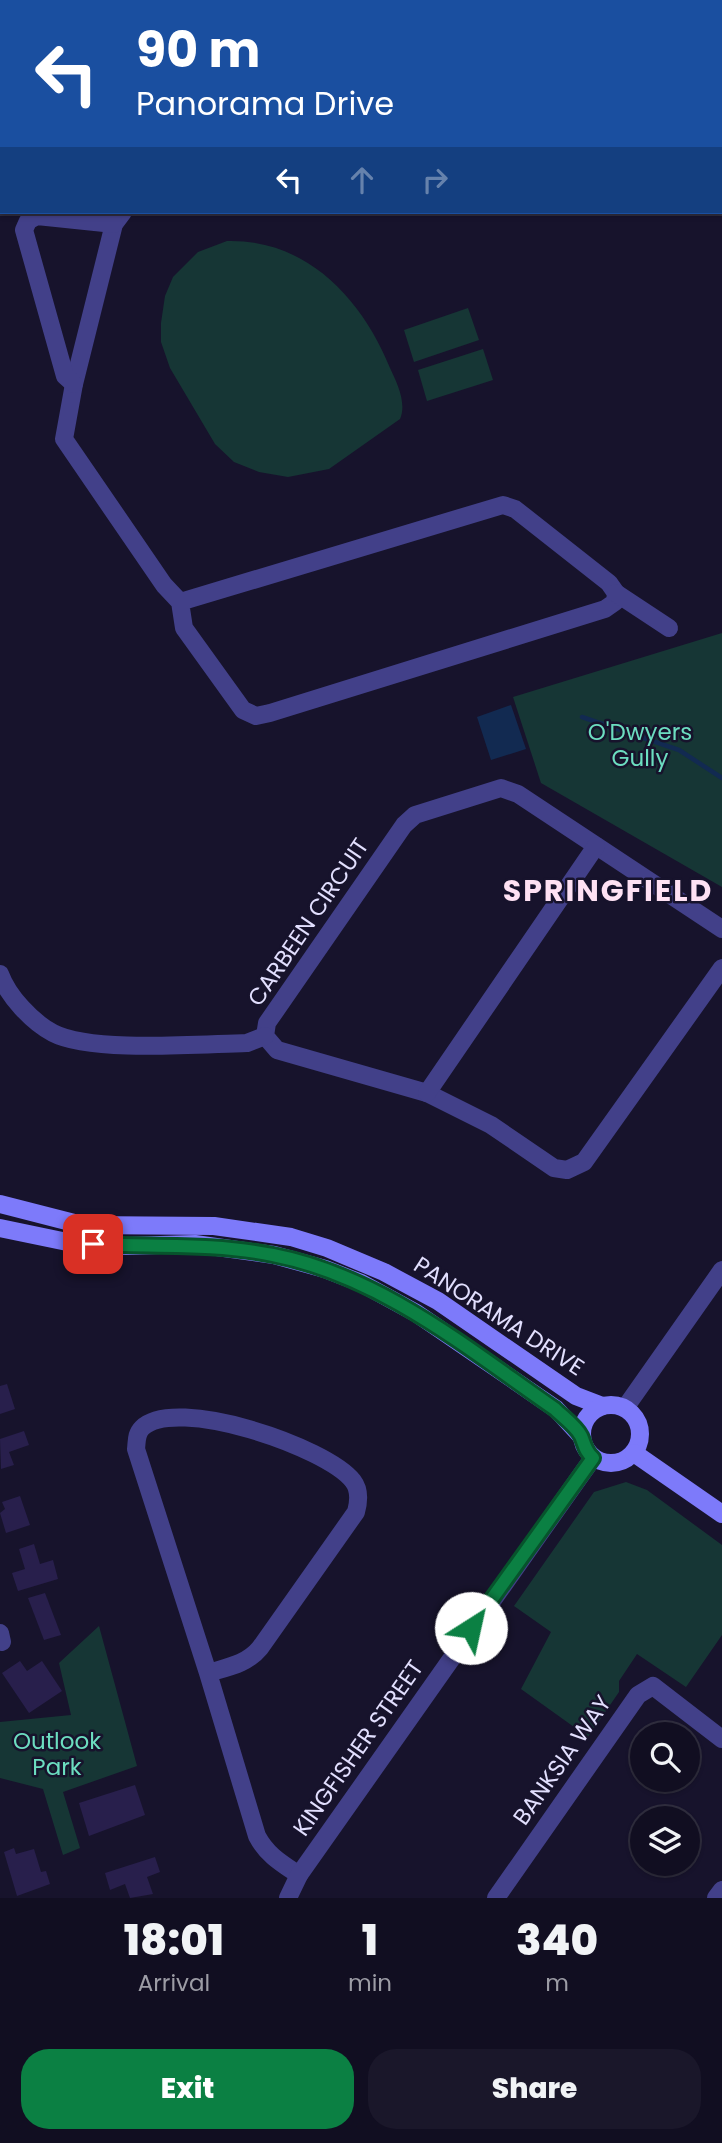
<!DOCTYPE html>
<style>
body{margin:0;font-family:Poppins,sans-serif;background:#1a172a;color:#f1f3f6;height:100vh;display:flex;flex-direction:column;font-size:26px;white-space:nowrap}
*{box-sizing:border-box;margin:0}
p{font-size:23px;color:#9c9ca5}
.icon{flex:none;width:38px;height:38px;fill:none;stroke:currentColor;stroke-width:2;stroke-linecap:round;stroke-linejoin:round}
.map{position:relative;height:1898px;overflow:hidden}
.sheet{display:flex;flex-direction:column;background:#110e21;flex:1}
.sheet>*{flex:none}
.hud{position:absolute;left:0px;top:0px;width:723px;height:214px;box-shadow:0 2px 5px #0004,0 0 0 2px #302e3f;background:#1a4fa0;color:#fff;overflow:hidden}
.controls{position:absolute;left:630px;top:1722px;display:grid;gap:14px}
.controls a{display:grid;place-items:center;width:70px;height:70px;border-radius:50%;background:#110e21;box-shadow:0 2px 5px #0004,0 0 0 2px #302e3f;font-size:35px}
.pin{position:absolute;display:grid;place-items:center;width:60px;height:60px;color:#fff;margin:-30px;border-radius:14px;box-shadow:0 4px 10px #0006}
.me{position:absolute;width:77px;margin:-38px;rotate:35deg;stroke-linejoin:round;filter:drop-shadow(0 0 5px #0008)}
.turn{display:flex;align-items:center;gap:24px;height:147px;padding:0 21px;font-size:32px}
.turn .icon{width:91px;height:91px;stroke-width:2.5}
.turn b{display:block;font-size:49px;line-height:60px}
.lanes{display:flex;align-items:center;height:66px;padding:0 21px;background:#0003;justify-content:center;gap:35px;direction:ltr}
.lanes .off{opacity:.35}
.eta{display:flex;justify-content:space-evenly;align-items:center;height:119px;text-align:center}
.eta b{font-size:42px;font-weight:800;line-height:49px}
.primary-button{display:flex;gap:14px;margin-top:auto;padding:14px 21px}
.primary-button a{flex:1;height:80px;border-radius:28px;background:#0b8043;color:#fff;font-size:28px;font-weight:800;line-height:80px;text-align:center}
.primary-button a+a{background:#1a172a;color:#f1f3f6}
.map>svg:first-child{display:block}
.green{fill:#163635}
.water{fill:#122a51}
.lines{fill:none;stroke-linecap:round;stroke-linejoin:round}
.stream{stroke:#122a51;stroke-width:4.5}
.building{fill:#281f4c}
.street{stroke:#424089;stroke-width:18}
.secondary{stroke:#7d7afa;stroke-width:18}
.route-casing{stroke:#07532c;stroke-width:18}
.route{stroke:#0b8043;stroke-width:12}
.labels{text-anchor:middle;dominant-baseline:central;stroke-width:5;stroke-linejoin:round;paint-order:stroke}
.park-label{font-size:23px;fill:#6cddc0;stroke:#17132c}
.street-label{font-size:23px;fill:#e2dffe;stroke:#17132c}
.district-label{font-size:30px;font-weight:bold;letter-spacing:2px;fill:#fee1f3;stroke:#17132c}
</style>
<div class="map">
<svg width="722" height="1898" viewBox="0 0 722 1898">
<rect width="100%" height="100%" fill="#17132c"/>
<!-- green -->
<g class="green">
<path d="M 227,241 C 307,239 362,299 390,368 C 397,383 407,403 400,419 L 329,469 L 288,477 L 259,472 L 234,462 L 215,444 L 170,368 L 161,342 L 161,323 L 165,296 L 173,277 L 198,252 Z"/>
<path d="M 468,308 L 479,340 L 414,362 L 404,330 Z"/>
<path d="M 483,349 L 493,380 L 427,401 L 418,370 Z"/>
<path d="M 722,633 L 722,887 L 541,783 L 513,697 Z"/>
<path d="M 626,1482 L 647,1490 L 722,1545 L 722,1635 L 686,1687 L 637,1654 L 619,1681 L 619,1692 L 588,1737 L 521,1689 L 551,1632 L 514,1606 L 594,1492 Z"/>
<path d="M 99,1626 L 137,1766 L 63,1792 L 80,1848 L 63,1855 L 43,1789 L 0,1778 L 0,1722 L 71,1715 L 59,1663 Z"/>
</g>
<!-- water -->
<path class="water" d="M 511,705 L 526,749 L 491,760 L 477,717 Z"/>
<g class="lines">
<!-- stream -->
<path class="stream" d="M 582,717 L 679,750 L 722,778"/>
</g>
<!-- building -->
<g class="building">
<path d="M 7,1384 L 15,1409 L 0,1414 L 0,1386 Z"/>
<path d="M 24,1431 L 29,1445 L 9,1452 L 14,1465 L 1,1469 L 0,1439 Z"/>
<path d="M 20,1496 L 30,1525 L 6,1533 L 0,1513 L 5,1509 L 2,1502 Z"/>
<path d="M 34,1544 L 40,1564 L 53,1560 L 58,1579 L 18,1591 L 12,1573 L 25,1569 L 19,1549 Z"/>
<path d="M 45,1593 L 61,1635 L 44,1640 L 28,1598 Z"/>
<path d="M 20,1661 L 27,1671 L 42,1661 L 62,1691 L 29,1713 L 2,1673 Z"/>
<path d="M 135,1785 L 145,1815 L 89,1836 L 79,1803 Z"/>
<path d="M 14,1848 L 16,1854 L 34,1849 L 41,1872 L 46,1871 L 50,1884 L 17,1896 L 4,1852 Z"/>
<path d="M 155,1857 L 160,1872 L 147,1877 L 153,1894 L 130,1898 L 125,1884 L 110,1890 L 105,1873 Z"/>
</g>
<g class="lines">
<!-- street -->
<g class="street">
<path d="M 0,108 L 2,108"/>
<path d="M 123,212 L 114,224 L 74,384 L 64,439 L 164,585 L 180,602 L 184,628 L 243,710 L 256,716 L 270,713 L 605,609 L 615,602 L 616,593 L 609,583 L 515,509 L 503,505 L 180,602"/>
<path d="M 74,384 L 65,376 L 24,230 L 28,221 L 37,216 L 114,224"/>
<path d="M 616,593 L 669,628"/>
<path d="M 722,929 L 518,794 L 501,788 L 415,815 L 404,825 L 267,1023 L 265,1036 L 277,1050 L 427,1093 L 491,1125 L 554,1168 L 567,1170 L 584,1162 L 722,968"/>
<path d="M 0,974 C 8,996 32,1022 53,1033 C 91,1053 200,1044 247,1043 L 265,1036"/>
<path d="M 427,1093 L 596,846"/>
<path d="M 625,1408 L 722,1270"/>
<path d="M 0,1633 L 2,1642"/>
<path d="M 208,1673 C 228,1667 247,1664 260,1648 L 356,1512 C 359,1501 360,1490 353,1481 C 327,1447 175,1395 142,1428 C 136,1434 137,1441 136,1449 L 208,1673 L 257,1836 C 267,1855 281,1863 299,1875"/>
<path d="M 288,1898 L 299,1875 L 593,1458"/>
<path d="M 496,1898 L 638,1695 L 653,1686 L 722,1739"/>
<path d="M 716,1898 L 722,1890"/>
</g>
<!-- secondary -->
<g class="secondary">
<path d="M 0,1204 L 82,1225 L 214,1226 L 291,1237 L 327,1248 L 384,1272 L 438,1301 L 576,1396 L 602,1406"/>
<path d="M 0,1228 L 72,1243 L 126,1246 L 195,1244 L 274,1255 L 325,1269 L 361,1283 L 416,1313 L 556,1409 L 581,1436"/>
<circle cx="611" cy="1434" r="29"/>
<path d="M 634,1453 L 722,1514"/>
</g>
</g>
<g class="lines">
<defs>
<path id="route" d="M 93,1244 C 154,1247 213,1243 273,1255 C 381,1276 468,1349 555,1409 C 563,1417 576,1426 581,1436 C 585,1445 585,1451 593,1458 L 471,1628"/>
</defs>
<!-- route casing -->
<use href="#route" class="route-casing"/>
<!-- route -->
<use href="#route" class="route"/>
</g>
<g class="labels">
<!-- park labels -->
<g class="park-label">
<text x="640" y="732">O'Dwyers<tspan x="640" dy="26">Gully</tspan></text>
<text x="57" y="1741">Outlook<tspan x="57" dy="26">Park</tspan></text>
</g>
<!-- street labels -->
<g class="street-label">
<text transform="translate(308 922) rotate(-56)">CARBEEN CIRCUIT</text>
<text transform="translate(499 1316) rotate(33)">PANORAMA DRIVE</text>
<text transform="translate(358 1748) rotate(-55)">KINGFISHER STREET</text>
<text transform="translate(562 1760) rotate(-55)">BANKSIA WAY</text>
</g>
<!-- district labels -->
<g class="district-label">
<text x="608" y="890">SPRINGFIELD</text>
</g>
</g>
</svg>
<div class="controls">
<a><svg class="icon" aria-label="search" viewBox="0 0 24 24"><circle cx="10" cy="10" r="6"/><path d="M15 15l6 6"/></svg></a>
<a><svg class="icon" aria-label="layers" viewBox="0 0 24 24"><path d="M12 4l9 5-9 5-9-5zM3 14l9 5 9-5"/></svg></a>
</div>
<div class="pin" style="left:93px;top:1244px;background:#d93025"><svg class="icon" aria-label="arrive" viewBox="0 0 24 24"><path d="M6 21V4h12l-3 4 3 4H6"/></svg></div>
<svg class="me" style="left:471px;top:1628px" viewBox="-20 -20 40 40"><circle r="19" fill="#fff"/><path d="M0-13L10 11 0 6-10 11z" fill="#0b8043"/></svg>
<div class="hud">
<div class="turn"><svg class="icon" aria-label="left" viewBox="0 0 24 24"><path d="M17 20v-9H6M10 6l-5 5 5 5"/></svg><div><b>90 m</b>Panorama Drive</div></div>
<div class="lanes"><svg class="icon" aria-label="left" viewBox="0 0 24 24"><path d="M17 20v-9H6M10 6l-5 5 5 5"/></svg><svg class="icon off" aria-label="ahead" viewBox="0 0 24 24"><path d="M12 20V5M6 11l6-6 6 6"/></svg><svg class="icon off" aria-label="right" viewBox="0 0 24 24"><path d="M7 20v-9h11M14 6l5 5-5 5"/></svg></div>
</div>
</div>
<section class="sheet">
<div class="eta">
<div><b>18:01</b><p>Arrival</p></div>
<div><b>1</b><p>min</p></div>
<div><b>340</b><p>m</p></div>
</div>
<div class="primary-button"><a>Exit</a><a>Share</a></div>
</section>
